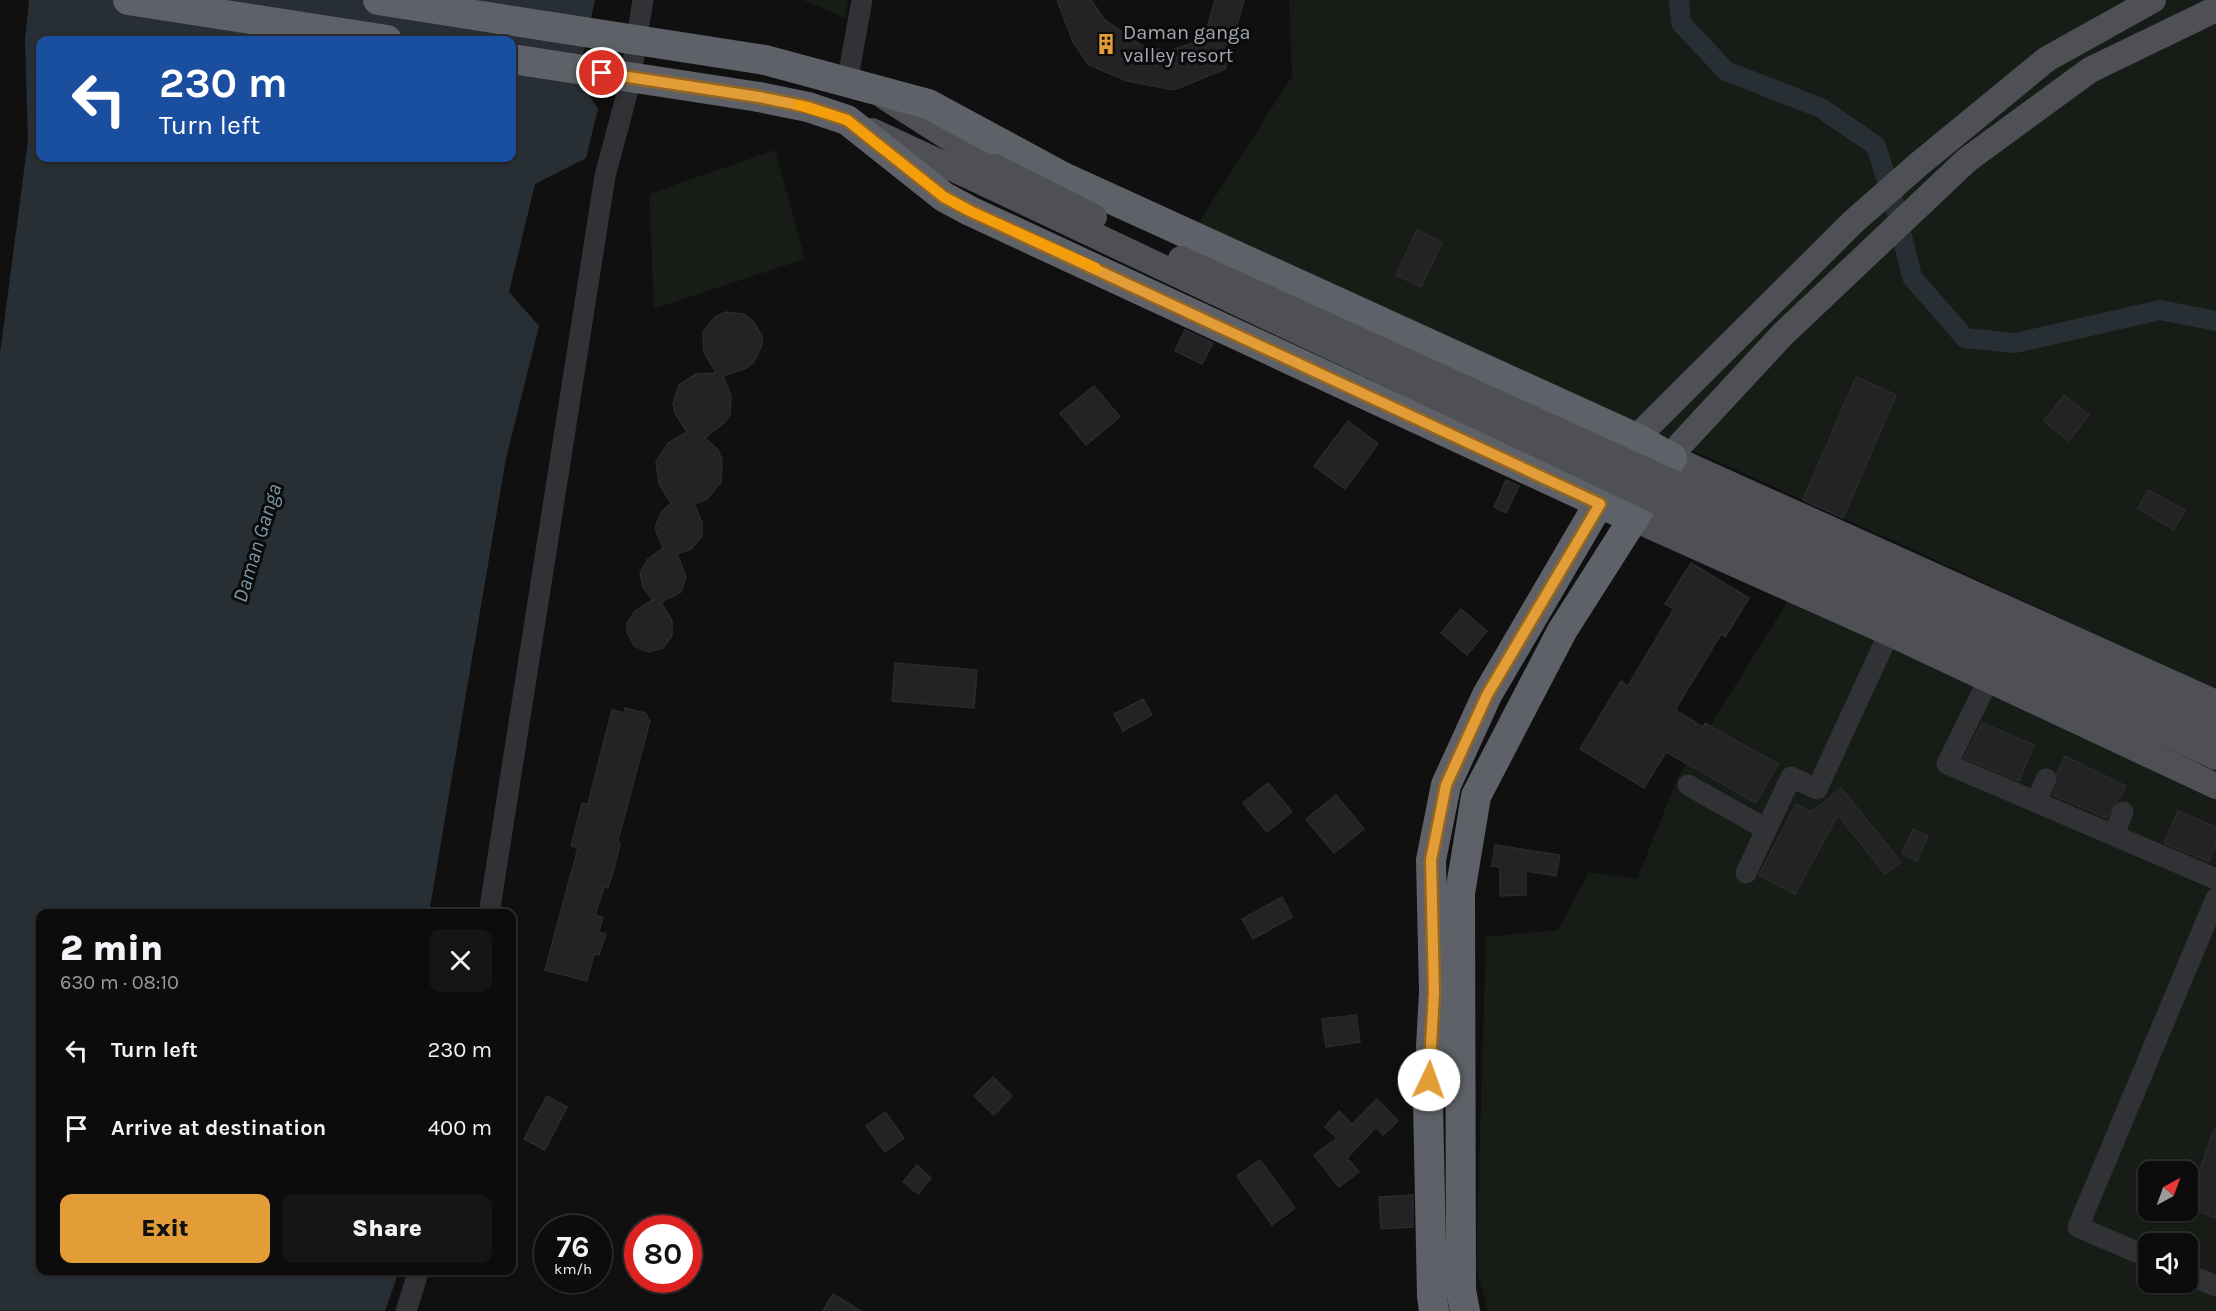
<!DOCTYPE html>
<meta charset="utf-8">
<style>
body{margin:0;font-family:Karla,sans-serif;background:#151516;color:#f1f3f6;height:100vh;display:flex;flex-direction:column;font-size:22px;white-space:nowrap}
*{box-sizing:border-box;margin:0}
p{font-size:20px;color:#9a9b9d}
.icon{flex:none;width:33px;height:33px;fill:none;stroke:currentColor;stroke-width:2;stroke-linecap:round;stroke-linejoin:round}
.map{position:relative;flex:1;overflow:hidden}
.side{position:absolute;left:36px;top:909px;width:480px;height:366px;display:flex;flex-direction:column;background:#0c0c0d;border-radius:12px;box-shadow:0 2px 4px #0004,0 0 0 2px #2c2c2e}
.side>*{flex:none}
.banner{position:absolute;left:36px;top:36px;width:480px;height:126px;border-radius:12px;box-shadow:0 2px 4px #0004,0 0 0 2px #2c2c2e;background:#1a4fa0;color:#fff;overflow:hidden}
.needle{width:39px;rotate:41deg}
.controls{position:absolute;left:2138px;top:1161px;display:grid;gap:12px}
.controls a{display:grid;place-items:center;width:60px;height:60px;border-radius:12px;background:#0c0c0d;box-shadow:0 2px 4px #0004,0 0 0 2px #2c2c2e;font-size:30px}
.speed{position:absolute;left:534px;top:1215px;display:flex;gap:12px;font-size:30px;font-weight:700;text-align:center}
.speed>*{display:grid;place-content:center;width:78px;height:78px;border-radius:50%;background:#0c0c0d;box-shadow:0 2px 4px #0004,0 0 0 2px #2c2c2e;line-height:1}
.speed small{font-size:15px;font-weight:400}
.speed .limit{border:9px solid #d22;background:#fff;color:#111}
.pin{position:absolute;display:grid;place-items:center;width:51px;height:51px;color:#fff;margin:-26px;border:3px solid #fff;border-radius:50%;box-shadow:0 2px 6px #0007}
.me{position:absolute;width:66px;margin:-33px;rotate:3deg;stroke-linejoin:round;filter:drop-shadow(0 0 4px #0008)}
.turn{display:flex;align-items:center;gap:21px;height:126px;padding:0 24px;font-size:27px}
.turn .icon{width:78px;height:78px;stroke-width:2.5}
.turn b{display:block;font-size:42px;line-height:51px}
.round{display:grid;place-items:center;flex:none;width:63px;height:63px;border-radius:12px;background:#151516}
.overview{display:flex;align-items:center;justify-content:space-between;height:102px;padding:0 24px}
h1{font-size:36px;font-weight:800;line-height:45px}
.action{display:flex;gap:12px;margin-top:auto;padding:12px 24px}
.action a{flex:1;height:69px;border-radius:12px;background:#e39d36;color:#111;font-size:24px;font-weight:800;line-height:69px;text-align:center}
.action a+a{background:#151516;color:#f1f3f6}
ul{padding:0;list-style:none}
li{display:flex;align-items:center;gap:18px;height:78px;padding:0 24px}
li div{flex:1}
li b{display:block;font-size:22px}
li em{font-style:normal}
.map>svg:first-child{display:block}
.green{fill:#171c17;fill-rule:evenodd}
.water{fill:#282f34;fill-rule:evenodd}
.lines{fill:none;stroke-linecap:round;stroke-linejoin:round}
.canal{stroke:#282f34;stroke-width:20}
.building{fill:#232325;stroke:#2a2a2d;stroke-width:1.5}
.minor{stroke:#313236;stroke-width:21}
.major{stroke:#4e5055;stroke-width:26}
.highway{stroke:#5e6167;stroke-width:30}
.major-bridge{stroke:#4e5055;stroke-width:26}
.highway-bridge{stroke:#5e6167;stroke-width:30}
.route-casing{stroke:#946623;stroke-width:15}
.route{stroke:#e39d36;stroke-width:10}
.slow{stroke:#f59e0b;stroke-width:10}
.labels{text-anchor:middle;dominant-baseline:central;stroke-width:6;stroke-linejoin:round;paint-order:stroke}
.poi-label{font-size:20px;fill:#a2a8b1;stroke:#0b0b0c;text-anchor:start}
.water-label{font-size:21px;font-style:italic;fill:#7b98aa;stroke:#0b0b0c}
</style>
<div class="map">
<svg width="2216" height="1311" viewBox="0 0 2216 1311">
<rect width="100%" height="100%" fill="#101011"/>
<!-- green -->
<g class="green">
<path d="M 803,0 L 848,0 L 845,18 Z"/>
<path d="M 1289,0 L 2216,0 L 2216,690 L 1907,547 L 1196,227 L 1292,76 Z"/>
<path d="M 775,150 L 805,259 L 654,309 L 649,194 Z"/>
<path d="M 1791,596 L 2216,797 L 2216,1311 L 1488,1311 L 1476,1268 L 1486,937 L 1558,930 L 1589,872 L 1637,879 L 1678,777 ZM 2148,1172 L 2187,1172 L 2187,1210 L 2148,1210 ZM 2148,1244 L 2187,1244 L 2187,1282 L 2148,1282 Z"/>
</g>
<!-- water -->
<path class="water" d="M 29,0 L 595,0 L 578,77 L 598,109 L 586,158 L 535,184 L 509,292 L 539,326 L 506,458 L 429,913 L 40,914 L 40,1270 L 399,1271 L 385,1311 L 0,1311 L 0,354 L 28,140 L 25,41 ZM 40,40 L 512,40 L 512,158 L 40,158 Z"/>
<g class="lines">
<!-- canal -->
<path class="canal" d="M 1679,0 L 1681,23 L 1726,71 L 1821,108 L 1876,146 L 1893,199 L 1912,277 L 1965,338 L 2015,343 L 2160,310 L 2216,321"/>
</g>
<!-- building -->
<g class="building">
<path d="M 1057,0 L 1091,0 L 1104,19 L 1141,45 L 1169,51 L 1204,39 L 1215,0 L 1244,0 L 1225,69 L 1174,90 L 1127,81 L 1089,65 L 1073,42 Z"/>
<path d="M 1417,230 L 1442,242 L 1421,287 L 1396,275 Z"/>
<path d="M 726,312 L 744,314 L 752,320 L 762,336 L 762,345 L 754,362 L 746,368 L 723,376 L 731,396 L 730,414 L 725,422 L 705,438 L 718,450 L 722,460 L 721,482 L 707,499 L 694,504 L 702,522 L 702,536 L 691,549 L 677,554 L 686,577 L 681,592 L 661,602 L 672,621 L 672,636 L 663,648 L 648,652 L 634,646 L 627,632 L 627,624 L 635,611 L 653,600 L 643,587 L 640,573 L 647,560 L 663,548 L 655,528 L 661,513 L 671,503 L 659,484 L 656,462 L 668,443 L 687,432 L 675,413 L 673,404 L 679,385 L 696,374 L 716,373 L 704,352 L 703,332 L 716,316 Z"/>
<path d="M 1185,330 L 1213,343 L 1202,364 L 1175,351 Z"/>
<path d="M 1856,377 L 1896,395 L 1843,518 L 1803,500 Z"/>
<path d="M 1094,386 L 1120,417 L 1086,445 L 1060,413 Z"/>
<path d="M 2064,395 L 2089,415 L 2069,441 L 2044,421 Z"/>
<path d="M 1348,421 L 1378,444 L 1345,489 L 1314,466 Z"/>
<path d="M 1506,480 L 1519,486 L 1506,513 L 1494,507 Z"/>
<path d="M 2148,490 L 2185,510 L 2174,530 L 2138,508 Z"/>
<path d="M 1691,563 L 1749,598 L 1725,637 L 1721,634 L 1675,710 L 1703,727 L 1705,723 L 1778,764 L 1756,803 L 1666,752 L 1644,788 L 1580,749 L 1621,681 L 1628,686 L 1674,609 L 1665,604 Z"/>
<path d="M 1461,609 L 1487,631 L 1467,655 L 1441,633 Z"/>
<path d="M 895,663 L 977,670 L 974,708 L 892,701 Z"/>
<path d="M 1143,699 L 1152,715 L 1123,731 L 1114,714 Z"/>
<path d="M 625,708 L 645,713 L 650,721 L 618,840 L 620,844 L 615,865 L 608,888 L 604,887 L 595,915 L 603,918 L 599,932 L 606,934 L 599,955 L 594,954 L 587,981 L 545,970 L 578,848 L 571,846 L 582,803 L 588,804 L 612,710 L 624,713 Z"/>
<path d="M 1982,723 L 2034,745 L 2019,781 L 1964,758 Z"/>
<path d="M 2065,756 L 2126,786 L 2107,818 L 2053,795 L 2058,784 L 2057,773 Z"/>
<path d="M 1268,783 L 1292,812 L 1267,832 L 1243,803 Z"/>
<path d="M 1841,788 L 1901,862 L 1885,874 L 1838,815 L 1795,894 L 1759,875 L 1796,804 L 1811,812 Z"/>
<path d="M 1336,795 L 1364,829 L 1334,853 L 1306,819 Z"/>
<path d="M 2178,811 L 2216,827 L 2216,846 L 2209,862 L 2164,843 Z"/>
<path d="M 1913,829 L 1928,836 L 1917,861 L 1902,854 Z"/>
<path d="M 1495,845 L 1560,855 L 1556,876 L 1526,871 L 1526,895 L 1500,896 L 1500,867 L 1492,866 Z"/>
<path d="M 1282,897 L 1292,917 L 1253,939 L 1242,919 Z"/>
<path d="M 1356,1015 L 1360,1042 L 1326,1047 L 1322,1019 Z"/>
<path d="M 993,1077 L 1012,1096 L 994,1115 L 974,1096 Z"/>
<path d="M 547,1096 L 567,1107 L 545,1150 L 524,1139 Z"/>
<path d="M 1377,1099 L 1398,1121 L 1383,1135 L 1376,1127 L 1347,1158 L 1359,1172 L 1339,1187 L 1314,1155 L 1337,1138 L 1325,1127 L 1339,1111 L 1352,1124 Z"/>
<path d="M 885,1112 L 904,1138 L 885,1152 L 866,1126 Z"/>
<path d="M 2214,1129 L 2216,1130 L 2216,1218 L 2187,1207 Z"/>
<path d="M 1260,1160 L 1295,1208 L 1272,1225 L 1237,1176 Z"/>
<path d="M 917,1165 L 931,1178 L 918,1194 L 903,1182 Z"/>
<path d="M 1413,1195 L 1413,1227 L 1381,1229 L 1379,1197 Z"/>
<path d="M 833,1294 L 861,1311 L 823,1311 Z"/>
</g>
<g class="lines">
<!-- minor -->
<g class="minor">
<path d="M 847,83 L 862,0"/>
<path d="M 1989,679 L 1947,764 L 2216,879"/>
<path d="M 1688,785 L 1766,829"/>
<path d="M 2036,802 L 2046,779"/>
<path d="M 2114,835 L 2123,812"/>
<path d="M 1746,873 L 1791,777 L 1817,789 L 1889,633"/>
<path d="M 489,914 L 605,176 L 629,86 L 643,0"/>
<path d="M 2148,1257 L 2078,1227 L 2216,898"/>
<path d="M 2187,1274 L 2216,1286"/>
<path d="M 406,1311 L 419,1270"/>
</g>
<!-- major -->
<g class="major">
<path d="M 2216,9 L 2090,70 L 1967,160 L 1783,334 L 1680,445 L 1672,458 L 2216,703"/>
<path d="M 885,97 L 995,167"/>
<path d="M 872,131 L 986,184"/>
<path d="M 1638,439 L 1645,429 L 1853,222 L 1919,164 L 2047,59 L 2153,0"/>
<path d="M 1634,519 L 1889,633 L 2216,786"/>
</g>
<!-- highway -->
<g class="highway">
<path d="M 128,0 L 387,40"/>
<path d="M 765,60 L 928,104 L 1063,177 L 1638,439 L 1672,458 L 1562,631 L 1476,796 L 1460,893 L 1461,1290 L 1465,1311"/>
<path d="M 759,97 L 808,107 L 847,120 L 944,197 L 970,211 L 1634,519"/>
<path d="M 1434,1311 L 1432,1296 L 1428,1102 L 1434,992 L 1431,860 L 1446,785 L 1487,695 L 1608,488"/>
</g>
<!-- major-bridge -->
<g class="major-bridge">
<path d="M 995,167 L 1094,217"/>
<path d="M 986,184 L 1712,527 L 2216,757"/>
<path d="M 1181,259 L 2216,730"/>
</g>
<!-- highway-bridge -->
<g class="highway-bridge">
<path d="M 378,0 L 765,60"/>
<path d="M 512,59 L 759,97"/>
</g>
</g>
<g class="lines">
<defs>
<path id="route" d="M 602,73 L 759,97 L 808,107 L 847,120 L 944,197 L 970,211 L 1600,504 L 1487,695 L 1446,785 L 1431,860 L 1434,992 L 1429,1080"/>
</defs>
<!-- route casing -->
<use href="#route" class="route-casing"/>
<!-- route -->
<use href="#route" class="route"/>
<!-- slow -->
<path class="slow" d="M 798,105 L 847,120 L 944,197 L 970,211 L 1096,268"/>
</g>
<!-- icons -->
<defs>
<symbol id="building-bare" viewBox="-9 -9 18 18"><path d="M-4-6H4V6H1V3H-1V6H-4ZM-2.5-4.3h1.7v1.8h-1.7ZM.8-4.3h1.7v1.8H.8ZM-2.5-1h1.7V.8h-1.7ZM.8-1h1.7V.8H.8Z" fill="#e39d36" stroke="#0b0b0c" stroke-width="2.5" paint-order="stroke"/></symbol>
</defs>
<g fill-rule="evenodd">
<use href="#building-bare" x="1091" y="29" width="30" height="30"/>
</g>
<g class="labels">
<!-- poi labels -->
<g class="poi-label">
<text x="1123" y="32">Daman ganga<tspan x="1123" dy="23">valley resort</tspan></text>
</g>
<!-- water labels -->
<g class="water-label">
<text transform="translate(257 543) rotate(-73)">Daman Ganga</text>
</g>
</g>
</svg>
<div class="controls">
<a><svg class="needle" viewBox="-14 -14 28 28"><path d="M0-13l5 13h-10z" fill="#e53935"/><path d="M0 13l5-13h-10z" fill="#9a9b9d"/></svg></a>
<a><svg class="icon" aria-label="sound" viewBox="0 0 24 24"><path d="M4 9h4l5-4v14l-5-4H4zM17 9q2 3 0 6"/></svg></a>
</div>
<div class="speed"><div>76<small>km/h</small></div><div class="limit">80</div></div>
<div class="pin" style="left:602px;top:73px;background:#d93025"><svg class="icon" aria-label="arrive" viewBox="0 0 24 24"><path d="M6 21V4h12l-3 4 3 4H6"/></svg></div>
<svg class="me" style="left:1429px;top:1080px" viewBox="-20 -20 40 40"><circle r="19" fill="#fff"/><path d="M0-13L10 11 0 6-10 11z" fill="#e39d36"/></svg>
<div class="banner">
<div class="turn"><svg class="icon" aria-label="left" viewBox="0 0 24 24"><path d="M17 20v-9H6M10 6l-5 5 5 5"/></svg><div><b>230 m</b>Turn left</div></div>
</div>
<section class="side">
<div class="overview"><div><h1>2 min</h1><p>630 m · 08:10</p></div><a class="round"><svg class="icon" aria-label="close" viewBox="0 0 24 24"><path d="M6 6l12 12M18 6L6 18"/></svg></a></div>
<ul>
<li><svg class="icon" aria-label="left" viewBox="0 0 24 24"><path d="M17 20v-9H6M10 6l-5 5 5 5"/></svg><div><b>Turn left</b></div><em>230 m</em></li>
<li><svg class="icon" aria-label="arrive" viewBox="0 0 24 24"><path d="M6 21V4h12l-3 4 3 4H6"/></svg><div><b>Arrive at destination</b></div><em>400 m</em></li>
</ul>
<div class="action"><a>Exit</a><a>Share</a></div>
</section>
</div>
